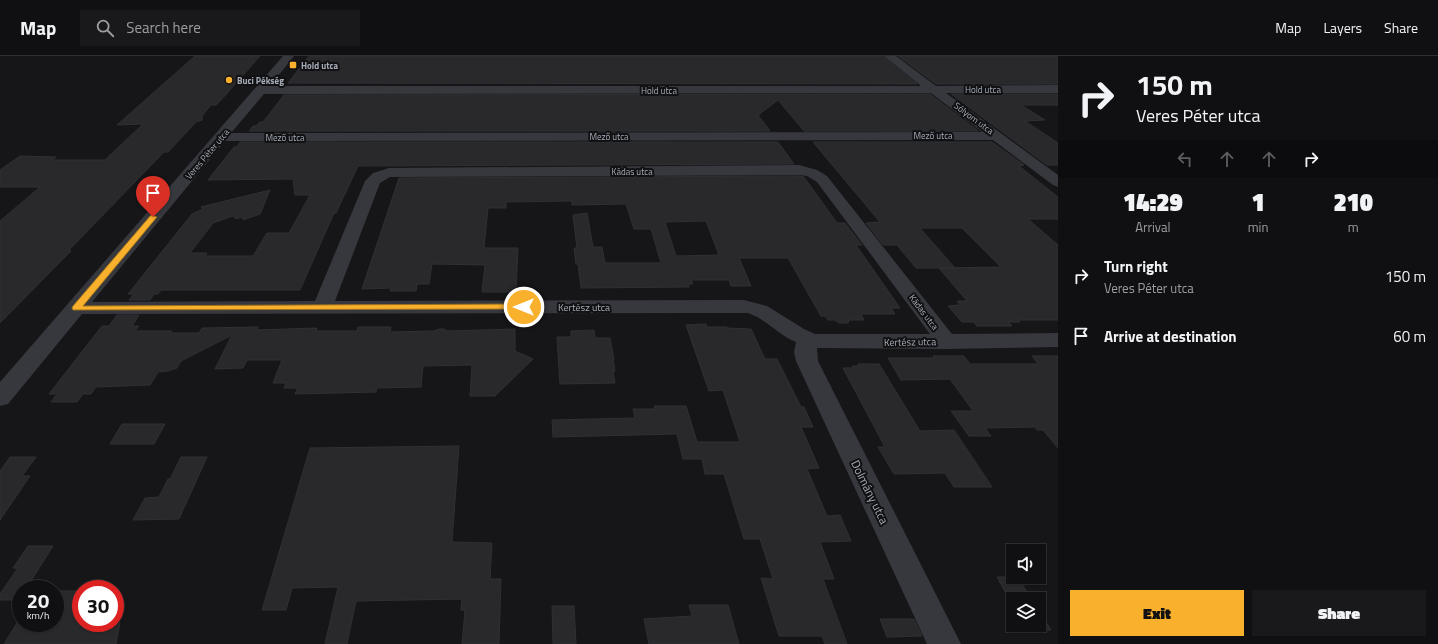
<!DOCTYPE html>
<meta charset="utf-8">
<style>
body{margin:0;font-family:"Titillium Web",sans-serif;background:#19191b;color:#f1f3f6;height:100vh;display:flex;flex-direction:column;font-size:15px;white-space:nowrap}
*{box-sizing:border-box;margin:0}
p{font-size:13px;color:#9c9d9f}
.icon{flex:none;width:22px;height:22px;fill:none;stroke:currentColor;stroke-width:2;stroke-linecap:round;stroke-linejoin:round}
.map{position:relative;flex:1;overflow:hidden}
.details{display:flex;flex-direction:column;background:#101012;width:380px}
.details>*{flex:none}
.banner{background:#101012;color:#f1f3f6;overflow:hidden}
.controls{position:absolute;left:1006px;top:488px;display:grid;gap:8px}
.controls a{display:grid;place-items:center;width:40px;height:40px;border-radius:0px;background:#101012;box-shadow:0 1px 3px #0004,0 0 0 1px #303032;font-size:20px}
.speed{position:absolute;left:12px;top:524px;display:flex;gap:8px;font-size:20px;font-weight:700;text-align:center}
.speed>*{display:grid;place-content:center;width:52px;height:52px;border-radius:50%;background:#101012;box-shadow:0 1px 3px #0004,0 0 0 1px #303032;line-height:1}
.speed small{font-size:10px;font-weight:400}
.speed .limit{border:6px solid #d22;background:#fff;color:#111}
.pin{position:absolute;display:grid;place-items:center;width:34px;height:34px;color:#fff;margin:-41px -17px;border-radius:50% 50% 50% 0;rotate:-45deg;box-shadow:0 0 4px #0007}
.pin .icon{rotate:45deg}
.me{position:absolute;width:44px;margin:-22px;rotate:270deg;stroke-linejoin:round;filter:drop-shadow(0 0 3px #0008)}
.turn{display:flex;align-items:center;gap:14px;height:84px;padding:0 12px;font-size:18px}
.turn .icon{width:52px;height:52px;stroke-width:2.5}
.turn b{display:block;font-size:28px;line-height:34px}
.lanes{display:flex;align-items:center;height:38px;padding:0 12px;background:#0003;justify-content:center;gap:20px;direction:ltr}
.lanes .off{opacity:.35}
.eta{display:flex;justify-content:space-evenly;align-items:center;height:68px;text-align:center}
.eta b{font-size:24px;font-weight:800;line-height:28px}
.primary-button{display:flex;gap:8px;margin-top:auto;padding:8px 12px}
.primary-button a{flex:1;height:46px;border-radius:0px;background:#f8b02d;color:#111;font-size:16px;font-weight:800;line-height:46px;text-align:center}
.primary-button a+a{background:#19191b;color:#f1f3f6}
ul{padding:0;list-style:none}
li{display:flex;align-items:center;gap:12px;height:60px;padding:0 12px}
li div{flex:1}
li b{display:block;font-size:15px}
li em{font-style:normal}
header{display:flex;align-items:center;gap:24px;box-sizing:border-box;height:56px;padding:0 20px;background:#101012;border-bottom:1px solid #303032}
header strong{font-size:19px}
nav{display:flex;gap:22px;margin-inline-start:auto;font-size:14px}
.search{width:280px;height:36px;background:#19191b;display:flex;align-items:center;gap:10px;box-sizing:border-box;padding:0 14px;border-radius:0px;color:#9c9d9f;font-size:15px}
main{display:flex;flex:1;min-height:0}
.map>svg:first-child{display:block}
.building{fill:#29292c;stroke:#2f3034;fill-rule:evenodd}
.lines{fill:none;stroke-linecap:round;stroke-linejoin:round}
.minor{fill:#36383d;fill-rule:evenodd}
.route{fill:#f8b02d;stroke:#a1721d}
.poi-dot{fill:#f8b02d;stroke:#111113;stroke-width:1.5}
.labels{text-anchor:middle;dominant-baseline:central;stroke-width:4;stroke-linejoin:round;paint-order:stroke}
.far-poi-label{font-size:9px;font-weight:bold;fill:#a7adb8;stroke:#111113;text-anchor:start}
.far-street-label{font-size:9px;fill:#a7adb8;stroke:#111113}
.street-label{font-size:10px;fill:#a7adb8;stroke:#111113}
.near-street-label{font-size:12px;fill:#a7adb8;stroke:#111113}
</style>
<header>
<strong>Map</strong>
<div class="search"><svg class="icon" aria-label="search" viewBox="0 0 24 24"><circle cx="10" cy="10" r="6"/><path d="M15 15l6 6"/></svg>Search here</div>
<nav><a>Map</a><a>Layers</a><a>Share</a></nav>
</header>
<main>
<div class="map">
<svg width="1058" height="588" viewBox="0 0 1058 588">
<rect width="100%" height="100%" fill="#161618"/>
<!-- building -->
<g class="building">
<path d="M 195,0 L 260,0 L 222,43 L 216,49 L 211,49 L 202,60 L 202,64 L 196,66 L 168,96 L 164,96 L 69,194 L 71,195 L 0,267 L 0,165 L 40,131 L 0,131 L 0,114 L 20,100 L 56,101 L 52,104 L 105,104 L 143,68 L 117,69 Z"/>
<path d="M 309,0 L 883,0 L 917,28 L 288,27 Z"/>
<path d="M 898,0 L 1058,0 L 1058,28 L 936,28 Z"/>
<path d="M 930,38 L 978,75 L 804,75 L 778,44 L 758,59 L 770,75 L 249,75 L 253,70 L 256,70 L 260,66 L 263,66 L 284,39 Z"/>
<path d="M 951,38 L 1058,38 L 1058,49 L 1021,49 L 1045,64 L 1025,65 L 1058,87 L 1058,109 L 1047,109 Z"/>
<path d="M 240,86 L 778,86 L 794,108 L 358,110 L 336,157 L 334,157 L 300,234 L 161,234 L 158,238 L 154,238 L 150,244 L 129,244 L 134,238 L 128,238 L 192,158 L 203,153 L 201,151 L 270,134 L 260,158 L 243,164 L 242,161 L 236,163 L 233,160 L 213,167 L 190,197 L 207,197 L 205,200 L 253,200 L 267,177 L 289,177 L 310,139 L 295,139 L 293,123 L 208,124 L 234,91 L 237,91 Z"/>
<path d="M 813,86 L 992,86 L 1024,109 L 1019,110 L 1058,141 L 1058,163 L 1028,163 L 1058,189 L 1058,264 L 1018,264 L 1020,266 L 1008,266 L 1012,270 L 977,270 L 974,266 L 962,266 L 948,250 L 960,249 L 957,245 L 967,245 L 939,212 L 1001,211 L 962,172 L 920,172 L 955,212 L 916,212 L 897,189 L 883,189 L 866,167 L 880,166 Z"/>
<path d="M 799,120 L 804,121 L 837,167 L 845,167 L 862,189 L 856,189 L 900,252 L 891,252 L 895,258 L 861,258 L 864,264 L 849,264 L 848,267 L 839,267 L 835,264 L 828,264 L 825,260 L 821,260 L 788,202 L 739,202 L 751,230 L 731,230 L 729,224 L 691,224 L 693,228 L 688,228 L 689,231 L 581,232 L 578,208 L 576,208 L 574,192 L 577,192 L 573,159 L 587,157 L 593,191 L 602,191 L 605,207 L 661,207 L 651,173 L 634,173 L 626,148 L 572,149 L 572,145 L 506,146 L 506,152 L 488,152 L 484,192 L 518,192 L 516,236 L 482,236 L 485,209 L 432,208 L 429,228 L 417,228 L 416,235 L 390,235 L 391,232 L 362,233 L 399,122 ZM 706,165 L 719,199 L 676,200 L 665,166 Z"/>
<path d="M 117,259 L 139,259 L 132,270 L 139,270 L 135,275 L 171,275 L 173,277 L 199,277 L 202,272 L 258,271 L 257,274 L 317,272 L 316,275 L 357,275 L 358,271 L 391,271 L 390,276 L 434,275 L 439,273 L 444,273 L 447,275 L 515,273 L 515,295 L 533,303 L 495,340 L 470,340 L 472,309 L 423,310 L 421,331 L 377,332 L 376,336 L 295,338 L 298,332 L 284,332 L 286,327 L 273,327 L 282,304 L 247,304 L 243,312 L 215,313 L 232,279 L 181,305 L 177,312 L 168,315 L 158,316 L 150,329 L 96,331 L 91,338 L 83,338 L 77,346 L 51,346 L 57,338 L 49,338 L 102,270 L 109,270 Z"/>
<path d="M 706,268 L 707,271 L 727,271 L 727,272 L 751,273 L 765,303 L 777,303 L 801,351 L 804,351 L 813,371 L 801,371 L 819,412 L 807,413 L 827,460 L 840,459 L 851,485 L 820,486 L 834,523 L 823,523 L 847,588 L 825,588 L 822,580 L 779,580 L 761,522 L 773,523 L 760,483 L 744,483 L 724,418 L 705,418 L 702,403 L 683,403 L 677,378 L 553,381 L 552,364 L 635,362 L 633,353 L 655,353 L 654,350 L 686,350 L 697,386 L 740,386 L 723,334 L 709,335 L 686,269 Z"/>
<path d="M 594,274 L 595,282 L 610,282 L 614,303 L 613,303 L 615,315 L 613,315 L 615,327 L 560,328 L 557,281 L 571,281 L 571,275 Z"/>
<path d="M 933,300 L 964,300 L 970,308 L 1038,308 L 1032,300 L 1058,300 L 1058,392 L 1043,374 L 1037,374 L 1035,371 L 985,372 L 991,380 L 969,380 L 951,355 L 973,355 L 950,323 L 901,324 L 888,302 L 935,302 Z"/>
<path d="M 858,308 L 879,308 L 920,375 L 954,374 L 992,431 L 954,431 L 945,417 L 894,418 L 878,391 L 885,391 L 843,312 L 853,312 L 852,310 L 859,310 Z"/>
<path d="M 122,368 L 165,368 L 154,388 L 110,388 Z"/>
<path d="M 459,390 L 452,486 L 492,487 L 490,523 L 501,523 L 499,588 L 462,588 L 465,554 L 461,554 L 462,543 L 356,545 L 347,588 L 325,588 L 338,531 L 292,532 L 286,554 L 262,554 L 310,392 Z"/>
<path d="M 10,401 L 36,401 L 22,420 L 30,420 L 0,464 L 0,415 Z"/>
<path d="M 181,401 L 207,401 L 179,463 L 133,464 L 145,442 L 159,441 L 168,423 L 170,423 Z"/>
<path d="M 28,490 L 53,490 L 26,533 L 21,533 L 21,541 L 19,544 L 0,544 L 0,538 L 18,512 L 13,512 Z"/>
<path d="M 997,521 L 1018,521 L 1031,543 L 1013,543 L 1013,550 Z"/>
<path d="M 55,535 L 81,535 L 81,567 L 120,567 L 116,588 L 4,588 L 17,567 L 55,567 Z"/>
<path d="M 689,549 L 728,549 L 739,588 L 649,588 L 644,563 L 692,560 Z"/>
<path d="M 552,550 L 574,550 L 576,588 L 553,588 Z"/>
<path d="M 1039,555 L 1040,556 L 1051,574 L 1028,575 L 1024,569 L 1039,569 Z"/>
<path d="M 880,563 L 914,563 L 922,580 L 887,581 Z"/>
</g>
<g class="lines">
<!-- minor -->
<path class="minor" d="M 283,0 L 294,0 L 270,30 L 921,30 L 884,0 L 896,0 L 936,30 L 1058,29 L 1058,37 L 946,37 L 1058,119 L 1058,131 L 1053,129 L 993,84 L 225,85 L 92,246 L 315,245 L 365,125 L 373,117 L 389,112 L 799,109 L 817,114 L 827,120 L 952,278 L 1058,277 L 1058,291 L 947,293 L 817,292 L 818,305 L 961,588 L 927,588 L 796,305 L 794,296 L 796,286 C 778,279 766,263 748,257 L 82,258 L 8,348 L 0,350 L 0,326 ZM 931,37 L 982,76 L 231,77 L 264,38 ZM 799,119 L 807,120 L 817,126 L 930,278 L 815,278 L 804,273 L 767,250 L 744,244 L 335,245 L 380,127 L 390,121 Z"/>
</g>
<!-- route -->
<path class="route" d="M 151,159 L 157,161 L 83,250 L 524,248 L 528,251 L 524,253 L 73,254 L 72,252 L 73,250 Z"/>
<!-- markers -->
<g class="poi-dot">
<rect x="289" y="5" width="8" height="8" rx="2"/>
<circle cx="229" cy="24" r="4"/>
</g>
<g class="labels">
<!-- far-poi labels -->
<g class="far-poi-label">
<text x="301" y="9">Hold utca</text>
<text x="237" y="24">Buci Pékség</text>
</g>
<!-- far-street labels -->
<g class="far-street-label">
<text x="983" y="33">Hold utca</text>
<text x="659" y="34">Hold utca</text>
<text transform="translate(974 62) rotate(37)">Sólyom utca</text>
<text x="933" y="79">Mező utca</text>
<text x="609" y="80">Mező utca</text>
<text x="285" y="81">Mező utca</text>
<text transform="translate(207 98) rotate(-50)">Veres Péter utca</text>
<text x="632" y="115">Kádas utca</text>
<text transform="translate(924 256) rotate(53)">Kádas utca</text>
</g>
<!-- street labels -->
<g class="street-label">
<text x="584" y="251">Kertész utca</text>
<text transform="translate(910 286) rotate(-1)">Kertész utca</text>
</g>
<!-- near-street labels -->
<g class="near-street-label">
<text transform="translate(870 436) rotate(64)">Dolmány utca</text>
</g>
</g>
</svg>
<div class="controls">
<a><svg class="icon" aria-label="sound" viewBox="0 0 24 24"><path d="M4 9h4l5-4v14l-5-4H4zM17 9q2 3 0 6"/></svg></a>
<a><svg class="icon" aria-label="layers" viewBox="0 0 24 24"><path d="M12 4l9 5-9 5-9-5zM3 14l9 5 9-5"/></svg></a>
</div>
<div class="speed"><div>20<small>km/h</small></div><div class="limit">30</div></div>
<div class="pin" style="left:153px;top:161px;background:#d93025"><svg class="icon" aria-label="arrive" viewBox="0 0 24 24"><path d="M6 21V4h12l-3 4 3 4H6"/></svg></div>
<svg class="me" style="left:524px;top:251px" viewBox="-20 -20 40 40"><circle r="17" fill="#f8b02d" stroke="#fff" stroke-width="3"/><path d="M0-11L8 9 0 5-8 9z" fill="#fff"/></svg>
</div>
<section class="details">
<div class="banner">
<div class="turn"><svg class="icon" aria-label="right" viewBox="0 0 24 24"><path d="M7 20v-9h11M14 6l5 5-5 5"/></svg><div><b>150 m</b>Veres Péter utca</div></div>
<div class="lanes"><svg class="icon off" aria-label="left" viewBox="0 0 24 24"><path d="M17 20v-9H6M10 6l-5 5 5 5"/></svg><svg class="icon off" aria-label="ahead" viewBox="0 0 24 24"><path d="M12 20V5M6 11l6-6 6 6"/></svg><svg class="icon off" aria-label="ahead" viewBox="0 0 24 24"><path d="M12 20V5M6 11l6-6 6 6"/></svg><svg class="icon" aria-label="right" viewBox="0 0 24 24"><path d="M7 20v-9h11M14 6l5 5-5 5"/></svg></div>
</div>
<div class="eta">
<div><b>14:29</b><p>Arrival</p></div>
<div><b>1</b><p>min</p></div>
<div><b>210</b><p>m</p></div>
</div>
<ul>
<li><svg class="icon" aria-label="right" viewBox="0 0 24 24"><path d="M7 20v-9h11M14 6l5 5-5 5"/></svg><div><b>Turn right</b><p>Veres Péter utca</p></div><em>150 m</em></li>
<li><svg class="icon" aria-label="arrive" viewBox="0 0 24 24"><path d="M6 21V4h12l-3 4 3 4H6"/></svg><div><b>Arrive at destination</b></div><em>60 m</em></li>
</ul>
<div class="primary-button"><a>Exit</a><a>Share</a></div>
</section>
</main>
